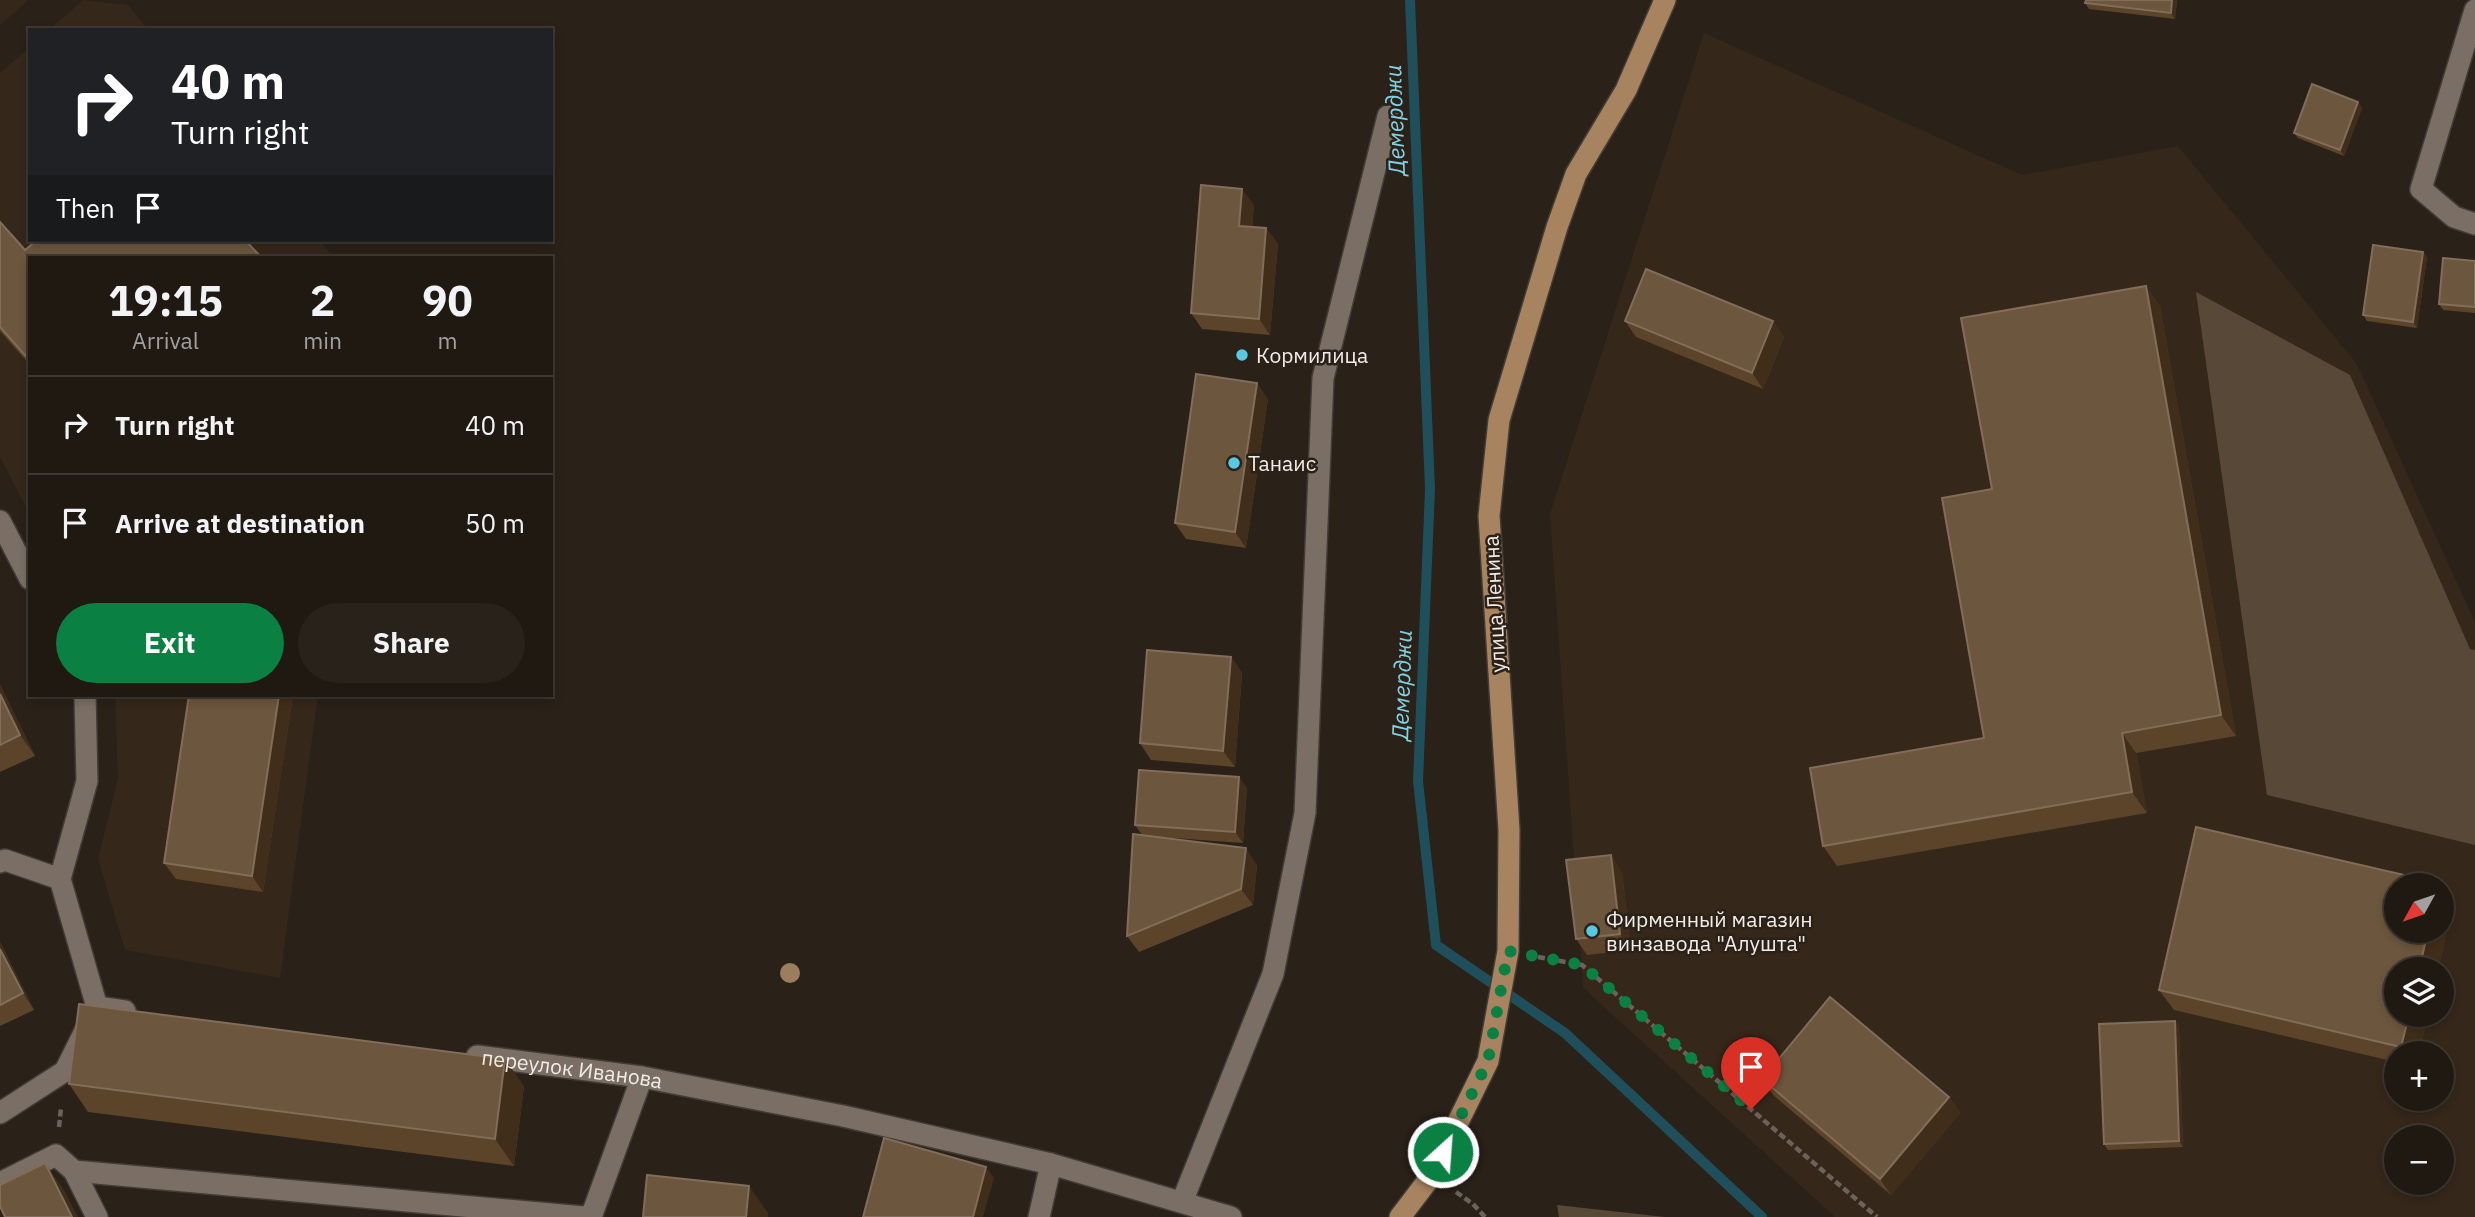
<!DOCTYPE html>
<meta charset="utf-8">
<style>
body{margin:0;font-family:"IBM Plex Sans",sans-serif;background:#28221b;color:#f1f3f6;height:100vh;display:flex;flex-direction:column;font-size:26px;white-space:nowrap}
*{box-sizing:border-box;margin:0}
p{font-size:23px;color:#a2a09f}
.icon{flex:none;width:38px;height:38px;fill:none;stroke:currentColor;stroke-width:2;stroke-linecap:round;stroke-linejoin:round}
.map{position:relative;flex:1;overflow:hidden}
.side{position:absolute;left:28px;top:256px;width:525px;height:441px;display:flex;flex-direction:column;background:#201912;border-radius:0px;box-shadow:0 4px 10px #0003,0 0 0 2px #3d3832}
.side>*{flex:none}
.top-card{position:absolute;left:28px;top:28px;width:525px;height:214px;border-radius:0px;box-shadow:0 4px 10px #0003,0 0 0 2px #3d3832;background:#202124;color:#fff;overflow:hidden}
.needle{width:46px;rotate:230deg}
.buttons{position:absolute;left:2384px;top:873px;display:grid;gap:14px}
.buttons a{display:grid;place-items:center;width:70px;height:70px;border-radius:50%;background:#201912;box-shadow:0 4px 10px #0003,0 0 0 2px #3d3832;font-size:35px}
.pin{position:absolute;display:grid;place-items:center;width:60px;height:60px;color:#fff;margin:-72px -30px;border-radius:50% 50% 50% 0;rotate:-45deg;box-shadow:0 0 7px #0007}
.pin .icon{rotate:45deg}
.me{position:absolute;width:77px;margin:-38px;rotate:26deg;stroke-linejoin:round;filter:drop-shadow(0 0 5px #0008)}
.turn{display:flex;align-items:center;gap:24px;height:147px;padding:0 28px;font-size:32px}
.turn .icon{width:91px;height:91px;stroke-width:2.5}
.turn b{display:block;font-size:49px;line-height:60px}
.then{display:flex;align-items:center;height:66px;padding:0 28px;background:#0003;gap:14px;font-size:26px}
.eta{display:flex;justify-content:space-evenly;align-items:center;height:119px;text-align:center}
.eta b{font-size:42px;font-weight:700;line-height:49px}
.button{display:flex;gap:14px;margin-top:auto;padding:14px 28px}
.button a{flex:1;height:80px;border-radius:42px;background:#0b8043;color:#fff;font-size:28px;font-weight:700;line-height:80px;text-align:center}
.button a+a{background:#28221b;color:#f1f3f6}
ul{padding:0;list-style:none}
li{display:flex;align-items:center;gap:21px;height:98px;padding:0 28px;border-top:2px solid #3d3832}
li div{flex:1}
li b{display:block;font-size:26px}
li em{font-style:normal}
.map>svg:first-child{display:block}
.built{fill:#35271a;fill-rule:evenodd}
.green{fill:#574838}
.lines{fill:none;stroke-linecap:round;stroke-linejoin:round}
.stream{stroke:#1f4f5a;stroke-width:10}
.minor-casing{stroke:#433c36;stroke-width:24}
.major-casing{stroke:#433c36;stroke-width:24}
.path{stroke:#6b635b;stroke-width:4.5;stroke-dasharray:7 3.5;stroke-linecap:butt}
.minor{stroke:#7b6f65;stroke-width:21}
.major{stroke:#a78360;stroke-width:21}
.tree{fill:#9c7d5e}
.wall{fill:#5b442a}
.shaded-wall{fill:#412e1a}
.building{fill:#6c563e;stroke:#816d59;stroke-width:2}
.route{stroke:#0b8043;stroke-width:12;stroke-dasharray:0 21.6}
.poi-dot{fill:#58c9e3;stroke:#2a2118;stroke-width:2.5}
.labels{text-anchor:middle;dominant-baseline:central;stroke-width:5;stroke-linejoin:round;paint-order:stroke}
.poi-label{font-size:21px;fill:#f2ece6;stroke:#2a2118;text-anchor:start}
.street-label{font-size:21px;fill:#f2ece6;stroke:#2a2118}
.water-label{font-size:23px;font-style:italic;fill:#80d1e5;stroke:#2a2118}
</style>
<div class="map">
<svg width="2475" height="1217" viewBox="0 0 2475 1217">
<rect width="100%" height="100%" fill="#2a2118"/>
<!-- built -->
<g class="built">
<path d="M 0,0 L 29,0 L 0,25 Z"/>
<path d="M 83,0 L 128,5 L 148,30 L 49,30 Z"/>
<path d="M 1704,33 L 2022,175 L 2178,146 L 2357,364 L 2475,622 L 2475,1217 L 1835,1217 L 1583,988 L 1550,514 ZM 2396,886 L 2441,886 L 2441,931 L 2396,931 ZM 2396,970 L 2441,970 L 2441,1015 L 2396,1015 ZM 2396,1054 L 2441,1054 L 2441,1099 L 2396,1099 ZM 2396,1138 L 2441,1138 L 2441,1183 L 2396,1183 Z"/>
<path d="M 30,47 L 30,240 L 319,240 L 333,257 L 30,257 L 30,515 L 0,457 L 0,73 Z"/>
<path d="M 115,695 L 318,695 L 280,978 L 125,950 L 98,859 L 118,778 Z"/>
</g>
<!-- green -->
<g class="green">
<path d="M 2196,292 L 2350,375 L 2470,649 L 2475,650 L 2475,845 L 2267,795 Z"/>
<path d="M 1557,1205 L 1665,1217 L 1559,1217 Z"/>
</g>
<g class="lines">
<!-- stream -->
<path class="stream" d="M 1410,0 L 1430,489 L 1418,781 L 1436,945 L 1565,1033 L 1762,1217"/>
<defs>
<g id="minor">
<path d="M 2475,10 L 2421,189 L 2454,217 L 2475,224"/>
<path d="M 0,521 L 30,579"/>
<path d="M 0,862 L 5,860 L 60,879 L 97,1007 L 125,1011"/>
<path d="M 60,879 L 87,781 L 85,695"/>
<path id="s1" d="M 477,1056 L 642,1077 L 843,1116 L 1051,1164 L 1231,1217"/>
<path d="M 0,1113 L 65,1071 L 85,1031"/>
<path d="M 74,1171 L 584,1217"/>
<path d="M 0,1183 L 56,1155 L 74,1171 L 97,1217"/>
<path d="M 1182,1202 L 1273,974 L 1305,813 L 1323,378 L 1388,116"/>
<path d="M 591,1217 L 642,1077"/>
<path d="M 1039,1217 L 1051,1164"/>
</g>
<path id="major" d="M 1400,1217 L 1432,1175 L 1488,1061 L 1508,951 L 1509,830 L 1489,516 L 1499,420 L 1557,227 L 1576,174 L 1626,90 L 1665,0"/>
</defs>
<!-- minor casing -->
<use href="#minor" class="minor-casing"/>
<!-- major casing -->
<use href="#major" class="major-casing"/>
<!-- path -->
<g class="path">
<path d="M 1538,957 L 1582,965 L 1877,1217"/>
<path d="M 59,1127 L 61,1108"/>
<path d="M 1456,1192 L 1473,1204 L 1485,1217"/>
</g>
<!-- minor -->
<use href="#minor" class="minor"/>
<!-- major -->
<use href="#major" class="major"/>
</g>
<!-- trees -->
<circle class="tree" cx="790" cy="973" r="10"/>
<!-- wall -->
<g class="wall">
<path d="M 2177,0 L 2175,19 L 2089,9 L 2085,3 Z"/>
<path d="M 2358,102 L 2362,108 L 2344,156 L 2298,138 L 2294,133 Z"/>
<path d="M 1254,205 L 1252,227 L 1266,228 L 1278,244 L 1270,335 L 1202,329 L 1191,313 Z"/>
<path d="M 0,222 L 30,257 L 30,365 L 0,331 Z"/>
<path d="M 2427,257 L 2417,328 L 2367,321 L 2363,315 Z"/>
<path d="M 2475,261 L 2475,313 L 2443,310 L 2439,304 Z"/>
<path d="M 2160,306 L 2236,736 L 2136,753 L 2147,813 L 1837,866 L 1823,846 L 1984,738 L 1992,489 Z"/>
<path d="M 1625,321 L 1773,321 L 1784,337 L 1763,389 L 1636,337 Z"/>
<path d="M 1268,399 L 1246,548 L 1186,539 L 1175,523 Z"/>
<path d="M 1231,657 L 1242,673 L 1235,767 L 1151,760 L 1140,743 Z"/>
<path d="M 0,685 L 35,756 L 0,772 Z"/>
<path d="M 189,695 L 293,695 L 263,892 L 176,879 L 164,863 Z"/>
<path d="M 1247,788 L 1243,843 L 1159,837 L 1257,865 L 1253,905 L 1139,952 L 1127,936 L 1142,835 L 1135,825 Z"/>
<path d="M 2196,827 L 2439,883 L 2441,886 L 2396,886 L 2396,931 L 2441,931 L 2441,886 L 2453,904 L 2438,970 L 2396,970 L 2396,1015 L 2428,1015 L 2419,1054 L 2396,1054 L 2396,1062 L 2174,1010 L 2159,990 Z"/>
<path d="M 1622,872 L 1631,950 L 1587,955 L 1576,939 Z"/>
<path d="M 0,942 L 34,1010 L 0,1026 Z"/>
<path d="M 2175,1021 L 2179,1027 L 2183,1147 L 2108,1150 L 2104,1144 Z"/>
<path d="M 1762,1079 L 1949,1097 L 1960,1113 L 1891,1195 L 1773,1095 Z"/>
<path d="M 69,1084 L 524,1086 L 514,1166 L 88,1112 Z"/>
</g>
<!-- shaded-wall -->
<g class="shaded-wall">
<path d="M 2172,0 L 2177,0 L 2175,19 L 2171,13 Z"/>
<path d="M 2358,102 L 2362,108 L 2344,156 L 2340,150 Z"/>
<path d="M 1242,189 L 1254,205 L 1251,242 L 1239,226 Z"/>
<path d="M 1266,228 L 1278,244 L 1270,335 L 1259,319 Z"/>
<path d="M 2423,252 L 2427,257 L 2417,328 L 2413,322 Z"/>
<path d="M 2146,286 L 2160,306 L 2236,736 L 2221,715 Z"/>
<path d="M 1773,321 L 1784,337 L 1763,389 L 1752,373 Z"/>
<path d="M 1257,383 L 1268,399 L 1246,548 L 1235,532 Z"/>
<path d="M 1231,657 L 1242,673 L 1235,767 L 1223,751 Z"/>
<path d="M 0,685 L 35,756 L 20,735 L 0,694 Z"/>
<path d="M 279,695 L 293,695 L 263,892 L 252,876 Z"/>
<path d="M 2122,733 L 2136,753 L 2147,813 L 2132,792 Z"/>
<path d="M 1239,777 L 1247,788 L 1243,843 L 1235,832 Z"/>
<path d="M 1246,848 L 1257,865 L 1253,905 L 1241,889 Z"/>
<path d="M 1611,855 L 1622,872 L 1631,950 L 1620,934 Z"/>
<path d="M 2441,886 L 2453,904 L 2438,970 L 2419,970 L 2428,931 L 2441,931 Z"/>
<path d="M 0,942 L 34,1010 L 23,993 L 0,949 Z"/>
<path d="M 2409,1015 L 2428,1015 L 2419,1054 L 2406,1054 L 2401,1047 Z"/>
<path d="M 2175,1021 L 2179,1027 L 2183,1147 L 2179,1141 Z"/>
<path d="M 505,1059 L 524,1086 L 514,1166 L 495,1139 Z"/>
<path d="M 1949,1097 L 1960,1113 L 1891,1195 L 1880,1179 Z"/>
<path d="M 45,1163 L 64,1190 L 78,1217 L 72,1217 Z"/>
<path d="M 986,1167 L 994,1178 L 983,1217 L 973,1217 Z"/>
<path d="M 749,1186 L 768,1213 L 768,1217 L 746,1217 Z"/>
</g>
<!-- building -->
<g class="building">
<path d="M 2086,0 L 2172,0 L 2171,13 L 2085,3 Z"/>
<path d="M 2312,84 L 2358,102 L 2340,150 L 2294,133 Z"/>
<path d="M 1201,185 L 1242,189 L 1239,226 L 1266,228 L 1259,319 L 1191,313 Z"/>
<path d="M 0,222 L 25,250 L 37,240 L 245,240 L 261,257 L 30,257 L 30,361 L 0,327 Z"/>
<path d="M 2373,245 L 2423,252 L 2413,322 L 2363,315 Z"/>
<path d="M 2443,258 L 2475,261 L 2475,307 L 2439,304 Z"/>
<path d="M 1646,269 L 1773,321 L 1752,373 L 1625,321 Z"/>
<path d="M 2146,286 L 2221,715 L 2122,733 L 2132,792 L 1823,846 L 1810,768 L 1984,738 L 1942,498 L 1992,489 L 1961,318 Z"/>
<path d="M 1196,374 L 1257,383 L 1235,532 L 1175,523 Z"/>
<path d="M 1147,650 L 1231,657 L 1223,751 L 1140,743 Z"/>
<path d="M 0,694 L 20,735 L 0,745 Z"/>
<path d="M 189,695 L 279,695 L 252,876 L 164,863 Z"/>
<path d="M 1139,770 L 1239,777 L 1235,832 L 1135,825 Z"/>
<path d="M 2196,827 L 2439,883 L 2439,886 L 2396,886 L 2396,931 L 2428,931 L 2419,970 L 2396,970 L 2396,1015 L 2409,1015 L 2401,1047 L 2159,990 Z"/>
<path d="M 1133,834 L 1246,848 L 1241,889 L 1127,936 Z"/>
<path d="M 1611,855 L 1620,934 L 1576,939 L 1566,860 Z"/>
<path d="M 0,949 L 23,993 L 0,1005 Z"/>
<path d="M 1830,997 L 1949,1097 L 1880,1179 L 1762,1079 Z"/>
<path d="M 79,1004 L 505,1059 L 495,1139 L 69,1084 Z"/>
<path d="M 2175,1021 L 2179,1141 L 2104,1144 L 2099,1024 Z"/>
<path d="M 884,1138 L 986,1167 L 973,1217 L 863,1217 Z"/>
<path d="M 45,1163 L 72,1217 L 5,1217 L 0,1206 L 0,1185 Z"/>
<path d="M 647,1175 L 749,1186 L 746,1217 L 643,1217 Z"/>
</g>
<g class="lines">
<!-- route -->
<path class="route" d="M 1443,1152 L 1488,1061 L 1508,951 L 1582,965 L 1751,1109"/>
</g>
<!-- markers -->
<g class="poi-dot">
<circle cx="1242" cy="355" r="7"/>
<circle cx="1234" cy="463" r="7"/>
<circle cx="1592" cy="931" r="7"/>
</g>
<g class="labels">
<!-- poi labels -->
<g class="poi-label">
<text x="1256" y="355">Кормилица</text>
<text x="1248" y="463">Танаис</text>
<text x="1606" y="919">Фирменный магазин<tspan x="1606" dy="24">винзавода "Алушта"</tspan></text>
</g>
<!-- street labels -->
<g class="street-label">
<text transform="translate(1494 604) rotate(-93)">улица Ленина</text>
<text stroke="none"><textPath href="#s1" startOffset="96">переулок Иванова</textPath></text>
</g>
<!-- water labels -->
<g class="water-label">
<text transform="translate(1394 120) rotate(-92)">Демерджи</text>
<text transform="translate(1401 685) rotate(-88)">Демерджи</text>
</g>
</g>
</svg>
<div class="buttons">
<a><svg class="needle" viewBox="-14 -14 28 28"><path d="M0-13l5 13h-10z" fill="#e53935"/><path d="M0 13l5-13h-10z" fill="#a2a09f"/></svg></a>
<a><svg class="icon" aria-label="layers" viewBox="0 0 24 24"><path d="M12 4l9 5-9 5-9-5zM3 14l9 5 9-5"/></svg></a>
<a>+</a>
<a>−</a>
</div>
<div class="pin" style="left:1751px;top:1109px;background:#d93025"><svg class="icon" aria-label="arrive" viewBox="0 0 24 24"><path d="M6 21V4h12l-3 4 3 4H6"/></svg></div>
<svg class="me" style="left:1443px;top:1152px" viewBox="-20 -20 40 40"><circle r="17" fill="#0b8043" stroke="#fff" stroke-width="3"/><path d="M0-11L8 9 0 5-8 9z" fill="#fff"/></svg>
<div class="top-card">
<div class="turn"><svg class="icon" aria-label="right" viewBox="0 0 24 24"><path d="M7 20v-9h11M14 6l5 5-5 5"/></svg><div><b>40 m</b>Turn right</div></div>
<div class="then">Then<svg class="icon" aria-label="arrive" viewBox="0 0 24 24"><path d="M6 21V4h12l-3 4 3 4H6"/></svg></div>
</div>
<section class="side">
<div class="eta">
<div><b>19:15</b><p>Arrival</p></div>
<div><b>2</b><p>min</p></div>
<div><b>90</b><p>m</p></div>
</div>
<ul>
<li><svg class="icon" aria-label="right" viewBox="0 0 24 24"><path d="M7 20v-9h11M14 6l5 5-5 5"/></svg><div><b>Turn right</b></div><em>40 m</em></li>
<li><svg class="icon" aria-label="arrive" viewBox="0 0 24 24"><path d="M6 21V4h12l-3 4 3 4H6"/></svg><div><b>Arrive at destination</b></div><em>50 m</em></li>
</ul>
<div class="button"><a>Exit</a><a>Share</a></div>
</section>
</div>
